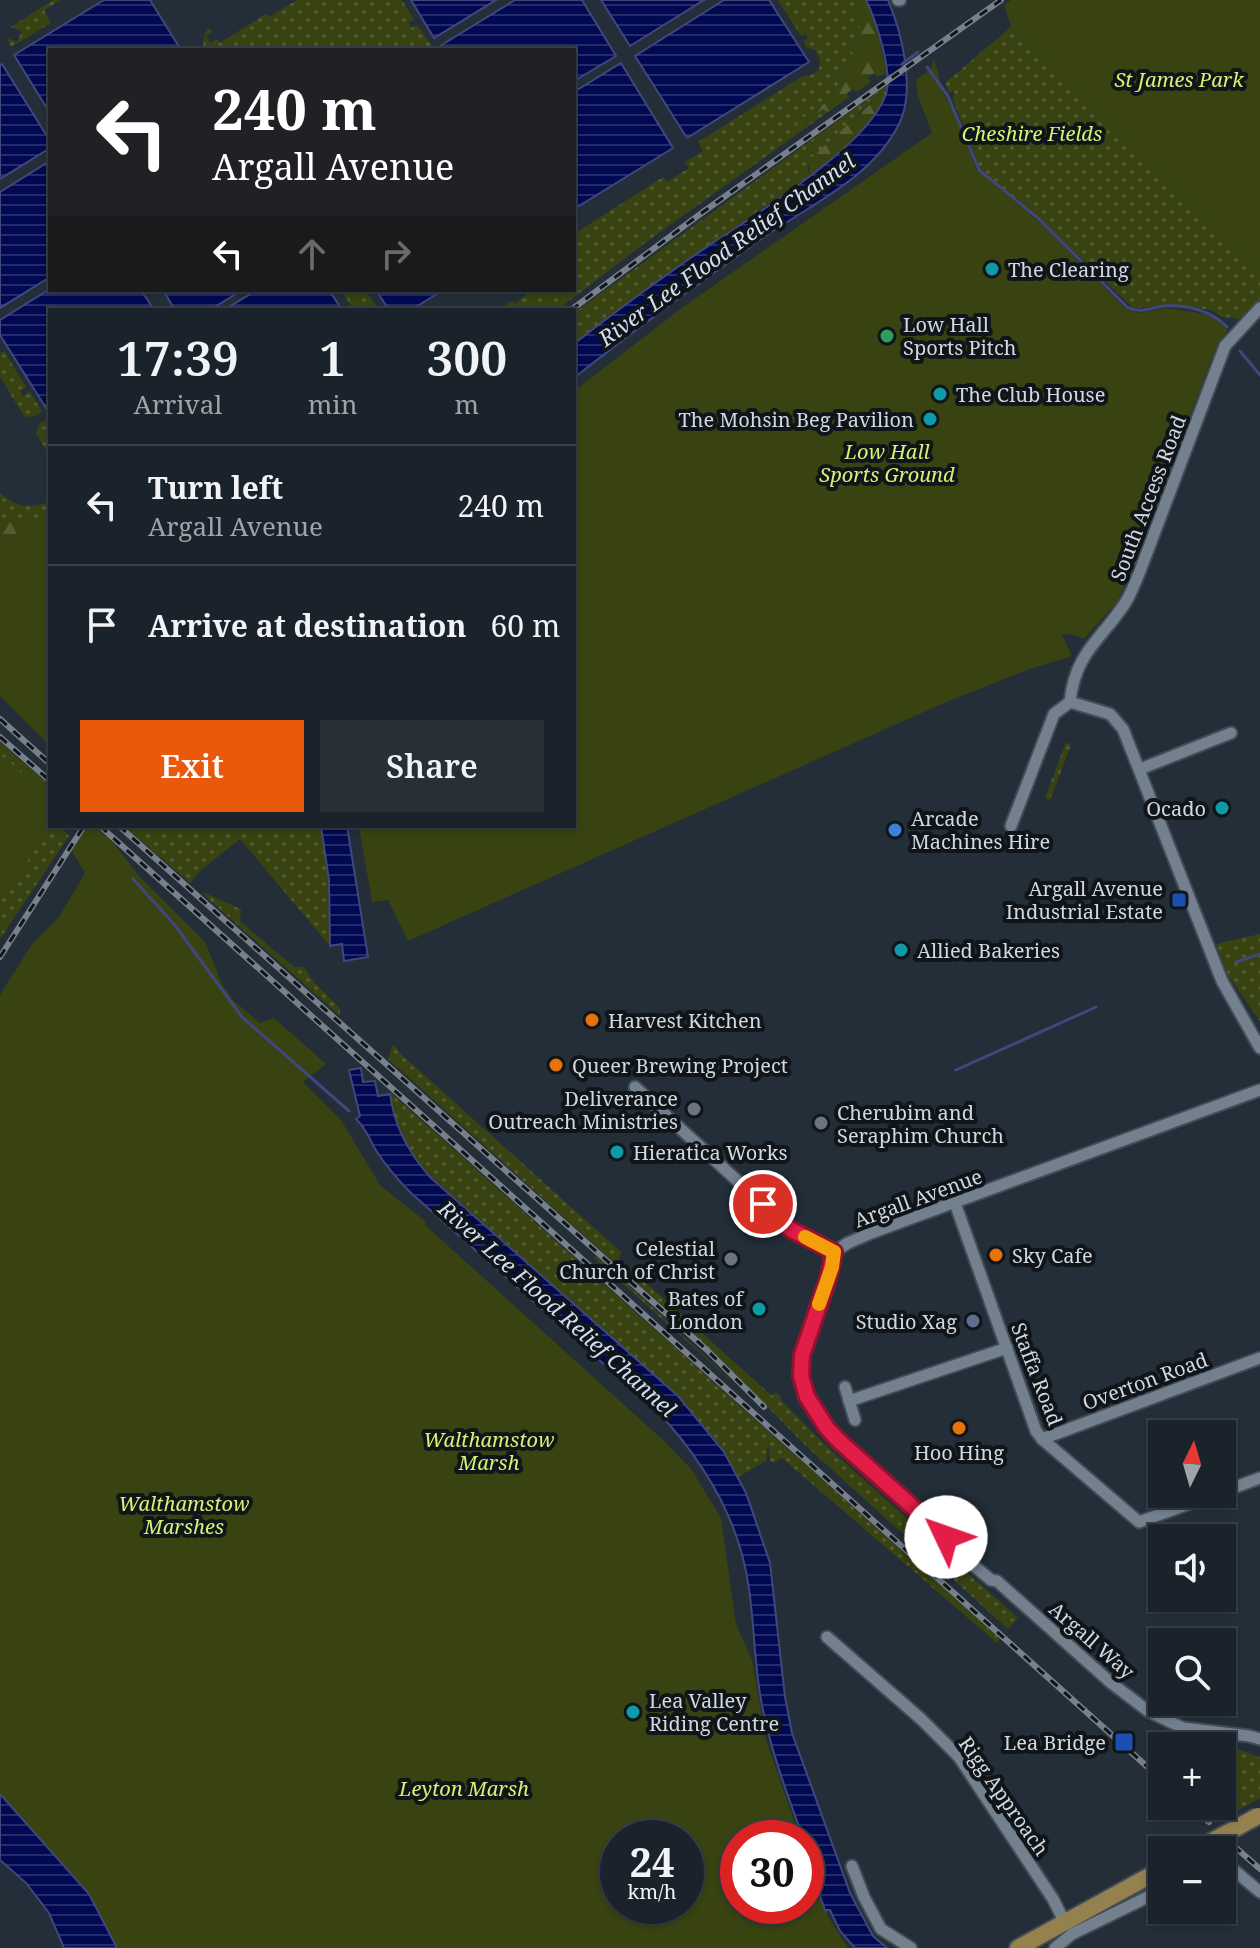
<!DOCTYPE html>
<meta charset="utf-8">
<style>
body{margin:0;font-family:"Noto Serif",serif;background:#272f37;color:#f1f3f6;height:100vh;display:flex;flex-direction:column;font-size:30px;white-space:nowrap}
*{box-sizing:border-box;margin:0}
p{font-size:26px;color:#9fa4a9}
.icon{flex:none;width:44px;height:44px;fill:none;stroke:currentColor;stroke-width:2;stroke-linecap:round;stroke-linejoin:round}
.map{position:relative;flex:1;overflow:hidden}
.drawer{position:absolute;left:48px;top:308px;width:528px;height:520px;display:flex;flex-direction:column;background:#1a222b;border-radius:0px;box-shadow:0 2px 6px #0004,0 0 0 2px #383f47}
.drawer>*{flex:none}
.banner{position:absolute;left:48px;top:48px;width:528px;height:244px;border-radius:0px;box-shadow:0 2px 6px #0004,0 0 0 2px #383f47;background:#202124;color:#fff;overflow:hidden}
.needle{width:52px;rotate:5deg}
.fabs{position:absolute;left:1148px;top:1420px;display:grid;gap:16px}
.fabs a{display:grid;place-items:center;width:88px;height:88px;border-radius:0px;background:#1a222b;box-shadow:0 2px 6px #0004,0 0 0 2px #383f47;font-size:40px}
.speed{position:absolute;left:600px;top:1820px;display:flex;gap:16px;font-size:40px;font-weight:700;text-align:center}
.speed>*{display:grid;place-content:center;width:104px;height:104px;border-radius:50%;background:#1a222b;box-shadow:0 2px 6px #0004,0 0 0 2px #383f47;line-height:1}
.speed small{font-size:20px;font-weight:400}
.speed .limit{border:12px solid #d22;background:#fff;color:#111}
.pin{position:absolute;display:grid;place-items:center;width:68px;height:68px;color:#fff;margin:-34px;border:4px solid #fff;border-radius:50%;box-shadow:0 2px 8px #0007}
.me{position:absolute;width:88px;margin:-44px;rotate:312deg;stroke-linejoin:round;filter:drop-shadow(0 0 6px #0008)}
.turn{display:flex;align-items:center;gap:28px;height:168px;padding:0 32px;font-size:36px}
.turn .icon{width:104px;height:104px;stroke-width:2.5}
.turn b{display:block;font-size:56px;line-height:68px}
.lanes{display:flex;align-items:center;height:76px;padding:0 32px;background:#0003;justify-content:center;gap:40px;direction:ltr}
.lanes .off{opacity:.35}
.eta{display:flex;justify-content:space-evenly;align-items:center;height:136px;text-align:center}
.eta b{font-size:48px;font-weight:600;line-height:56px}
.cta{display:flex;gap:16px;margin-top:auto;padding:16px 32px}
.cta a{flex:1;height:92px;border-radius:0px;background:#ea580c;color:#fff;font-size:32px;font-weight:600;line-height:92px;text-align:center}
.cta a+a{background:#272f37;color:#f1f3f6}
ul{padding:0;list-style:none}
li{display:flex;align-items:center;gap:24px;height:120px;padding:0 32px;border-top:2px solid #383f47}
li div{flex:1}
li b{display:block;font-size:30px}
li em{font-style:normal}
.map>svg:first-child{display:block}
.grass{fill:url(#grass-dots)}
.forest{fill:url(#forest-firs)}
.park{fill:#384311;fill-rule:evenodd}
.water{fill:url(#water-rules);stroke:#3f477c;stroke-width:2}
.lines{fill:none;stroke-linecap:round;stroke-linejoin:round}
.stream{stroke:#3f477c;stroke-width:3}
.street-casing{stroke:#434c56;stroke-width:15}
.primary-casing{stroke:#434c56;stroke-width:20}
.street{stroke:#73808e;stroke-width:11}
.primary{stroke:#95814d;stroke-width:16}
.rail-casing{stroke:#78818b;stroke-width:6}
.rail{stroke:#10151a;stroke-width:3;stroke-dasharray:9;stroke-linecap:butt}
.primary-bridge-casing{stroke:#434c56;stroke-width:20;stroke-linecap:butt}
.primary-bridge{stroke:#95814d;stroke-width:16}
.route-casing{stroke:#92132f;stroke-width:20}
.route{stroke:#e11d48;stroke-width:14}
.slow{stroke:#f59e0b;stroke-width:14}
.culture-dot{fill:#0f9aa8;stroke:#10151a;stroke-width:3}
.leisure-dot{fill:#2e9e5b;stroke:#10151a;stroke-width:3}
.shop-dot{fill:#3f7fe0;stroke:#10151a;stroke-width:3}
.transit-dot{fill:#1a4fb4;stroke:#10151a;stroke-width:3}
.food-dot{fill:#e8710a;stroke:#10151a;stroke-width:3}
.worship-dot{fill:#6b7280;stroke:#10151a;stroke-width:3}
.service-dot{fill:#5c6f8a;stroke:#10151a;stroke-width:3}
.labels{text-anchor:middle;dominant-baseline:central;stroke-width:8;stroke-linejoin:round;paint-order:stroke}
.park-label{font-size:20px;font-style:italic;fill:#d6f373;stroke:#10151a}
.poi-label{font-size:20px;fill:#d1d8e0;stroke:#10151a;text-anchor:start}
.street-label{font-size:20px;fill:#d1d8e0;stroke:#10151a}
.water-label{font-size:22px;font-style:italic;fill:#d2ddf2;stroke:#10151a}
</style>
<div class="map">
<svg width="1260" height="1948" viewBox="0 0 1260 1948">
<defs>
<pattern id="grass-dots" width="8" height="8" patternUnits="userSpaceOnUse" patternTransform="scale(2)"><rect width="8" height="8" fill="#384311"/><path d="M2 2h.1M6 6h.1" fill="none" stroke="#545d33" stroke-width="1.8" stroke-linecap="round"/></pattern>
<pattern id="forest-firs" width="22" height="20" patternUnits="userSpaceOnUse" patternTransform="scale(2)"><rect width="22" height="20" fill="#384311"/><path d="M5 1l3.5 6h-7zM16 11l3.5 6h-7z" fill="#545d33"/></pattern>
<pattern id="water-rules" width="6" height="5" patternUnits="userSpaceOnUse" patternTransform="scale(2)"><rect width="6" height="5" fill="#000951"/><path d="M0 2.5h6" fill="none" stroke="#242c6a"/></pattern>
</defs>
<rect width="100%" height="100%" fill="#232e39"/>
<!-- grass -->
<g class="grass">
<path d="M 53,0 L 61,0 L 44,10 L 51,23 L 11,47 L 7,38 L 17,42 L 22,31 L 11,27 Z"/>
<path d="M 297,0 L 402,0 L 414,20 L 408,23 L 411,28 L 417,25 L 435,50 L 202,50 L 205,33 L 209,28 L 212,32 L 206,36 L 210,43 L 217,39 L 220,43 L 266,14 L 269,17 Z"/>
<path d="M 778,0 L 856,0 L 862,23 C 850,46 844,81 828,100 C 820,108 807,115 797,122 L 806,122 L 823,109 L 828,112 L 645,243 L 557,310 L 499,310 L 511,301 L 516,303 L 532,290 L 574,290 L 574,234 L 663,177 L 667,182 L 689,168 L 685,162 L 703,151 L 698,142 L 803,76 L 809,76 L 819,70 L 820,60 L 815,50 L 806,47 L 804,41 L 808,38 L 805,34 L 801,36 Z"/>
<path d="M 1011,27 L 1260,270 L 1260,299 L 1239,319 L 1221,317 L 1212,310 L 1170,305 L 1133,308 L 1037,216 L 980,169 L 953,99 L 954,91 L 949,93 L 945,83 Z"/>
<path d="M 887,85 L 888,89 L 862,110 L 832,142 L 819,151 L 807,166 L 810,175 L 668,273 L 574,344 L 574,313 Z"/>
<path d="M 341,290 L 365,290 L 378,309 L 354,310 Z"/>
<path d="M 4,351 L 26,387 L 20,391 L 23,396 L 30,392 L 42,411 C 35,417 32,418 24,416 L 0,377 L 0,353 Z"/>
<path d="M 46,420 L 50,426 L 50,457 L 36,433 L 40,423 Z"/>
<path d="M 0,493 C 16,507 29,509 49,502 L 50,522 L 0,522 Z"/>
<path d="M 0,742 L 50,786 L 50,826 L 61,826 L 69,836 L 0,939 Z"/>
<path d="M 1066,742 L 1071,745 L 1050,800 L 1045,798 Z"/>
<path d="M 124,826 L 321,826 L 329,880 L 330,946 L 240,839 L 201,870 L 190,883 Z"/>
<path d="M 205,893 L 241,909 L 240,921 L 294,967 L 304,967 L 314,982 L 340,1008 L 340,1016 L 204,895 Z"/>
<path d="M 1260,934 L 1260,1021 L 1229,977 L 1216,944 Z"/>
<path d="M 393,1044 L 401,1054 L 622,1253 L 618,1258 L 625,1264 L 772,1396 L 776,1392 L 781,1397 L 780,1399 L 823,1443 L 1018,1618 L 1008,1629 L 807,1447 L 719,1357 L 388,1059 Z"/>
<path d="M 391,1093 L 1000,1639 L 997,1643 L 782,1458 L 773,1463 L 770,1460 L 768,1442 L 766,1461 L 738,1477 L 709,1432 L 678,1396 L 423,1169 C 408,1148 388,1119 391,1093 Z"/>
<path d="M 597,1256 L 746,1394 L 594,1258 Z"/>
<path d="M 1222,1749 L 1240,1750 L 1260,1757 L 1260,1798 L 1235,1812 L 1222,1798 Z"/>
</g>
<!-- forest -->
<g class="forest">
<path d="M 856,0 L 866,0 L 872,12 L 887,73 L 878,77 L 874,73 L 868,78 L 871,82 L 856,92 L 853,89 L 847,93 L 849,97 L 828,112 L 823,109 L 806,122 L 795,124 C 805,116 818,110 827,101 C 843,85 851,45 862,23 Z"/>
<path d="M 888,89 C 873,127 842,153 810,175 L 808,160 C 836,137 860,112 888,89 Z"/>
<path d="M 0,522 L 50,522 L 50,620 L 0,555 Z"/>
</g>
<!-- park -->
<g class="park">
<path d="M 1011,0 L 1260,0 L 1260,270 L 1011,27 L 1004,5 Z"/>
<path d="M 934,58 L 943,92 L 958,120 L 976,169 L 1044,226 L 1125,308 L 1140,313 L 1165,308 L 1194,312 L 1214,316 L 1228,330 L 1217,344 L 1131,571 L 1117,602 L 1084,639 L 1071,634 L 1062,635 L 1072,656 L 1027,670 L 951,700 L 408,941 L 388,900 L 372,902 L 359,826 L 574,826 L 574,391 L 683,307 L 932,133 L 918,96 L 916,80 L 930,70 Z"/>
<path d="M 0,535 L 4,538 L 50,540 L 50,746 L 0,696 Z"/>
<path d="M 0,754 L 50,797 L 50,826 L 55,826 L 46,835 L 0,899 Z"/>
<path d="M 87,826 L 94,826 L 112,841 L 139,876 L 205,942 L 223,986 L 233,1000 L 260,1023 L 274,1018 L 326,1064 L 303,1082 L 341,1120 L 380,1185 L 425,1221 L 425,1225 L 663,1440 L 692,1470 L 721,1518 L 736,1624 L 752,1660 L 766,1740 L 800,1838 L 738,1838 L 738,1906 L 806,1906 L 806,1855 L 829,1918 L 848,1948 L 117,1948 L 89,1893 L 0,1794 L 0,995 L 32,944 L 59,917 L 85,873 L 72,851 ZM 618,1838 L 686,1838 L 686,1906 L 618,1906 Z"/>
</g>
<!-- water -->
<g class="water">
<path d="M 104,0 L 150,0 L 181,50 L 50,50 L 50,113 L 14,55 Z"/>
<path d="M 411,0 L 496,0 L 434,38 Z"/>
<path d="M 515,0 L 582,0 L 616,56 L 574,81 L 574,50 L 443,50 L 440,46 Z"/>
<path d="M 601,0 L 704,0 L 630,46 Z"/>
<path d="M 724,0 L 769,0 L 809,62 L 687,138 L 635,56 Z"/>
<path d="M 866,0 L 888,0 C 902,33 916,91 899,124 C 872,179 807,206 760,240 C 697,285 634,330 574,378 L 574,344 C 612,314 652,285 692,257 C 742,222 867,150 886,94 C 893,72 876,20 866,0 Z"/>
<path d="M 621,63 L 673,148 L 574,209 L 574,92 Z"/>
<path d="M 2,64 L 50,141 L 50,148 L 0,179 L 0,65 Z"/>
<path d="M 50,161 L 50,277 L 0,308 L 0,192 Z"/>
<path d="M 50,289 L 141,290 L 154,310 L 50,310 L 50,405 L 46,408 L 0,335 L 0,320 Z"/>
<path d="M 163,290 L 242,290 L 210,310 L 175,310 Z"/>
<path d="M 257,290 L 329,290 L 342,310 L 224,310 Z"/>
<path d="M 376,290 L 443,290 L 411,310 L 389,310 Z"/>
<path d="M 321,826 L 347,826 L 368,957 L 344,961 L 342,944 L 330,946 L 329,880 Z"/>
<path d="M 361,1068 L 363,1082 L 375,1081 L 378,1096 L 390,1094 C 394,1126 409,1154 431,1178 L 678,1396 L 724,1452 L 746,1493 L 770,1563 L 785,1697 L 792,1733 L 850,1893 L 873,1936 L 887,1948 L 855,1948 L 840,1931 L 830,1910 L 825,1910 L 819,1893 L 821,1886 L 806,1845 L 806,1838 L 803,1838 C 788,1796 772,1754 763,1710 C 754,1670 755,1629 749,1589 C 740,1520 705,1463 659,1413 L 411,1193 C 398,1180 387,1167 377,1152 C 370,1141 367,1129 356,1119 L 360,1116 L 349,1070 Z"/>
<path d="M 0,1794 L 89,1894 L 117,1948 L 64,1948 L 49,1913 L 26,1883 L 0,1860 Z"/>
</g>
<g class="lines">
<!-- stream -->
<g class="stream">
<path d="M 902,64 L 918,52"/>
<path d="M 927,67 L 948,96 L 979,170 L 1039,219 L 1127,307 C 1140,314 1149,308 1163,306 C 1186,304 1212,311 1227,327"/>
<path d="M 1240,351 L 1260,375"/>
<path d="M 133,879 L 174,924 L 242,1017 L 349,1111"/>
<path d="M 1236,962 L 1260,954"/>
<path d="M 956,1070 L 1096,1007"/>
</g>
<defs>
<g id="street">
<path d="M 898,0 L 900,0"/>
<path d="M 1070,702 C 1075,651 1103,639 1127,600 C 1132,591 1136,581 1140,571 L 1225,346 L 1260,308"/>
<path d="M 1140,769 L 1231,733"/>
<path d="M 1011,826 L 1054,714 L 1070,702 L 1110,714 L 1123,729 L 1222,981 L 1260,1048"/>
<path d="M 635,1087 L 790,1229 L 834,1252"/>
<path d="M 955,1203 L 1036,1431 L 1042,1439 L 1139,1522 L 1216,1494"/>
<path d="M 834,1252 L 828,1279 L 802,1355 L 801,1376 L 807,1397 L 827,1428 L 838,1440 L 966,1556 L 967,1560 L 991,1580 L 997,1581 L 1110,1682 L 1148,1711 L 1183,1728 L 1249,1736 L 1260,1739"/>
<path d="M 834,1252 L 848,1243 L 871,1233 L 1260,1090"/>
<path d="M 845,1387 L 855,1420"/>
<path d="M 849,1401 L 1007,1348"/>
<path d="M 1042,1439 L 1260,1358"/>
<path d="M 1222,1492 L 1260,1478"/>
<path d="M 827,1637 L 921,1719 L 959,1757 L 1053,1899 L 1065,1923"/>
<path d="M 1222,1860 L 1260,1892"/>
<path d="M 852,1866 L 864,1897 L 881,1929 L 911,1948"/>
<path d="M 1055,1948 L 1072,1934 L 1162,1890"/>
</g>
<path id="primary" d="M 1018,1948 L 1162,1869"/>
</defs>
<!-- street casing -->
<use href="#street" class="street-casing"/>
<!-- primary casing -->
<use href="#primary" class="primary-casing"/>
<!-- street -->
<use href="#street" class="street"/>
<!-- primary -->
<use href="#primary" class="primary"/>
<defs>
<g id="rail">
<path d="M 571,310 L 703,212 L 1001,0"/>
<path d="M 0,719 L 50,764"/>
<path d="M 0,737 L 50,781"/>
<path d="M 100,826 L 1162,1780"/>
<path d="M 119,826 L 707,1350 L 764,1407"/>
<path d="M 0,957 L 84,826"/>
<path d="M 1191,1806 L 1209,1822"/>
<path d="M 1234,1846 L 1260,1869"/>
</g>
</defs>
<!-- rail casing -->
<use href="#rail" class="rail-casing"/>
<!-- rail -->
<use href="#rail" class="rail"/>
<defs>
<path id="primary-bridge" d="M 1205,1845 L 1258,1816"/>
</defs>
<!-- primary-bridge casing -->
<use href="#primary-bridge" class="primary-bridge-casing"/>
<!-- primary-bridge -->
<use href="#primary-bridge" class="primary-bridge"/>
</g>
<g class="lines">
<defs>
<path id="route" d="M 763,1204 L 790,1229 L 834,1252 L 828,1279 L 802,1355 L 801,1376 L 807,1397 L 827,1428 L 838,1440 L 946,1537"/>
</defs>
<!-- route casing -->
<use href="#route" class="route-casing"/>
<!-- route -->
<use href="#route" class="route"/>
<!-- slow -->
<path class="slow" d="M 805,1237 L 834,1252 L 832,1267 L 819,1304"/>
</g>
<!-- markers -->
<g class="culture-dot">
<circle cx="992" cy="269" r="8"/>
<circle cx="940" cy="394" r="8"/>
<circle cx="930" cy="419" r="8"/>
<circle cx="1222" cy="808" r="8"/>
<circle cx="901" cy="950" r="8"/>
<circle cx="617" cy="1152" r="8"/>
<circle cx="759" cy="1309" r="8"/>
<circle cx="633" cy="1712" r="8"/>
</g>
<circle class="leisure-dot" cx="887" cy="336" r="8"/>
<circle class="shop-dot" cx="895" cy="830" r="8"/>
<g class="transit-dot">
<rect x="1171" y="892" width="16" height="16" rx="4"/>
<rect x="1114" y="1732" width="20" height="20" rx="4"/>
</g>
<g class="food-dot">
<circle cx="592" cy="1020" r="8"/>
<circle cx="556" cy="1065" r="8"/>
<circle cx="996" cy="1255" r="8"/>
<circle cx="959" cy="1428" r="8"/>
</g>
<g class="worship-dot">
<circle cx="694" cy="1109" r="8"/>
<circle cx="821" cy="1123" r="8"/>
<circle cx="731" cy="1259" r="8"/>
</g>
<circle class="service-dot" cx="973" cy="1321" r="8"/>
<g class="labels">
<!-- park labels -->
<g class="park-label">
<text x="1179" y="79">St James Park</text>
<text x="1032" y="133">Cheshire Fields</text>
<text x="887" y="451">Low Hall<tspan x="887" dy="23">Sports Ground</tspan></text>
<text x="489" y="1439">Walthamstow<tspan x="489" dy="23">Marsh</tspan></text>
<text x="184" y="1503">Walthamstow<tspan x="184" dy="23">Marshes</tspan></text>
<text x="464" y="1788">Leyton Marsh</text>
</g>
<!-- poi labels -->
<g class="poi-label">
<text x="1008" y="269">The Clearing</text>
<text x="903" y="324">Low Hall<tspan x="903" dy="23">Sports Pitch</tspan></text>
<text x="956" y="394">The Club House</text>
<text x="914" y="419" text-anchor="end">The Mohsin Beg Pavilion</text>
<text x="1206" y="808" text-anchor="end">Ocado</text>
<text x="911" y="818">Arcade<tspan x="911" dy="23">Machines Hire</tspan></text>
<text x="1163" y="888" text-anchor="end">Argall Avenue<tspan x="1163" dy="23">Industrial Estate</tspan></text>
<text x="917" y="950">Allied Bakeries</text>
<text x="608" y="1020">Harvest Kitchen</text>
<text x="572" y="1065">Queer Brewing Project</text>
<text x="678" y="1098" text-anchor="end">Deliverance<tspan x="678" dy="23">Outreach Ministries</tspan></text>
<text x="837" y="1112">Cherubim and<tspan x="837" dy="23">Seraphim Church</tspan></text>
<text x="633" y="1152">Hieratica Works</text>
<text x="715" y="1248" text-anchor="end">Celestial<tspan x="715" dy="23">Church of Christ</tspan></text>
<text x="1012" y="1255">Sky Cafe</text>
<text x="743" y="1298" text-anchor="end">Bates of<tspan x="743" dy="23">London</tspan></text>
<text x="957" y="1321" text-anchor="end">Studio Xag</text>
<text x="959" y="1452" text-anchor="middle">Hoo Hing</text>
<text x="649" y="1700">Lea Valley<tspan x="649" dy="23">Riding Centre</tspan></text>
<text x="1106" y="1742" text-anchor="end">Lea Bridge</text>
</g>
<!-- street labels -->
<g class="street-label">
<text transform="translate(1148 498) rotate(-69)">South Access Road</text>
<text transform="translate(918 1198) rotate(-20)">Argall Avenue</text>
<text transform="translate(1037 1374) rotate(69)">Staffa Road</text>
<text transform="translate(1145 1381) rotate(-20)">Overton Road</text>
<text transform="translate(1092 1640) rotate(41)">Argall Way</text>
<text transform="translate(1004 1796) rotate(55)">Rigg Approach</text>
</g>
<!-- water labels -->
<g class="water-label">
<text transform="translate(726 249) rotate(-36)">River Lee Flood Relief Channel</text>
<text transform="translate(558 1308) rotate(42)">River Lee Flood Relief Channel</text>
</g>
</g>
</svg>
<div class="fabs">
<a><svg class="needle" viewBox="-14 -14 28 28"><path d="M0-13l5 13h-10z" fill="#e53935"/><path d="M0 13l5-13h-10z" fill="#9fa4a9"/></svg></a>
<a><svg class="icon" aria-label="sound" viewBox="0 0 24 24"><path d="M4 9h4l5-4v14l-5-4H4zM17 9q2 3 0 6"/></svg></a>
<a><svg class="icon" aria-label="search" viewBox="0 0 24 24"><circle cx="10" cy="10" r="6"/><path d="M15 15l6 6"/></svg></a>
<a>+</a>
<a>−</a>
</div>
<div class="speed"><div>24<small>km/h</small></div><div class="limit">30</div></div>
<div class="pin" style="left:763px;top:1204px;background:#d93025"><svg class="icon" aria-label="arrive" viewBox="0 0 24 24"><path d="M6 21V4h12l-3 4 3 4H6"/></svg></div>
<svg class="me" style="left:946px;top:1537px" viewBox="-20 -20 40 40"><circle r="19" fill="#fff"/><path d="M0-13L10 11 0 6-10 11z" fill="#e11d48"/></svg>
<div class="banner">
<div class="turn"><svg class="icon" aria-label="left" viewBox="0 0 24 24"><path d="M17 20v-9H6M10 6l-5 5 5 5"/></svg><div><b>240 m</b>Argall Avenue</div></div>
<div class="lanes"><svg class="icon" aria-label="left" viewBox="0 0 24 24"><path d="M17 20v-9H6M10 6l-5 5 5 5"/></svg><svg class="icon off" aria-label="ahead" viewBox="0 0 24 24"><path d="M12 20V5M6 11l6-6 6 6"/></svg><svg class="icon off" aria-label="right" viewBox="0 0 24 24"><path d="M7 20v-9h11M14 6l5 5-5 5"/></svg></div>
</div>
<section class="drawer">
<div class="eta">
<div><b>17:39</b><p>Arrival</p></div>
<div><b>1</b><p>min</p></div>
<div><b>300</b><p>m</p></div>
</div>
<ul>
<li><svg class="icon" aria-label="left" viewBox="0 0 24 24"><path d="M17 20v-9H6M10 6l-5 5 5 5"/></svg><div><b>Turn left</b><p>Argall Avenue</p></div><em>240 m</em></li>
<li><svg class="icon" aria-label="arrive" viewBox="0 0 24 24"><path d="M6 21V4h12l-3 4 3 4H6"/></svg><div><b>Arrive at destination</b></div><em>60 m</em></li>
</ul>
<div class="cta"><a>Exit</a><a>Share</a></div>
</section>
</div>
